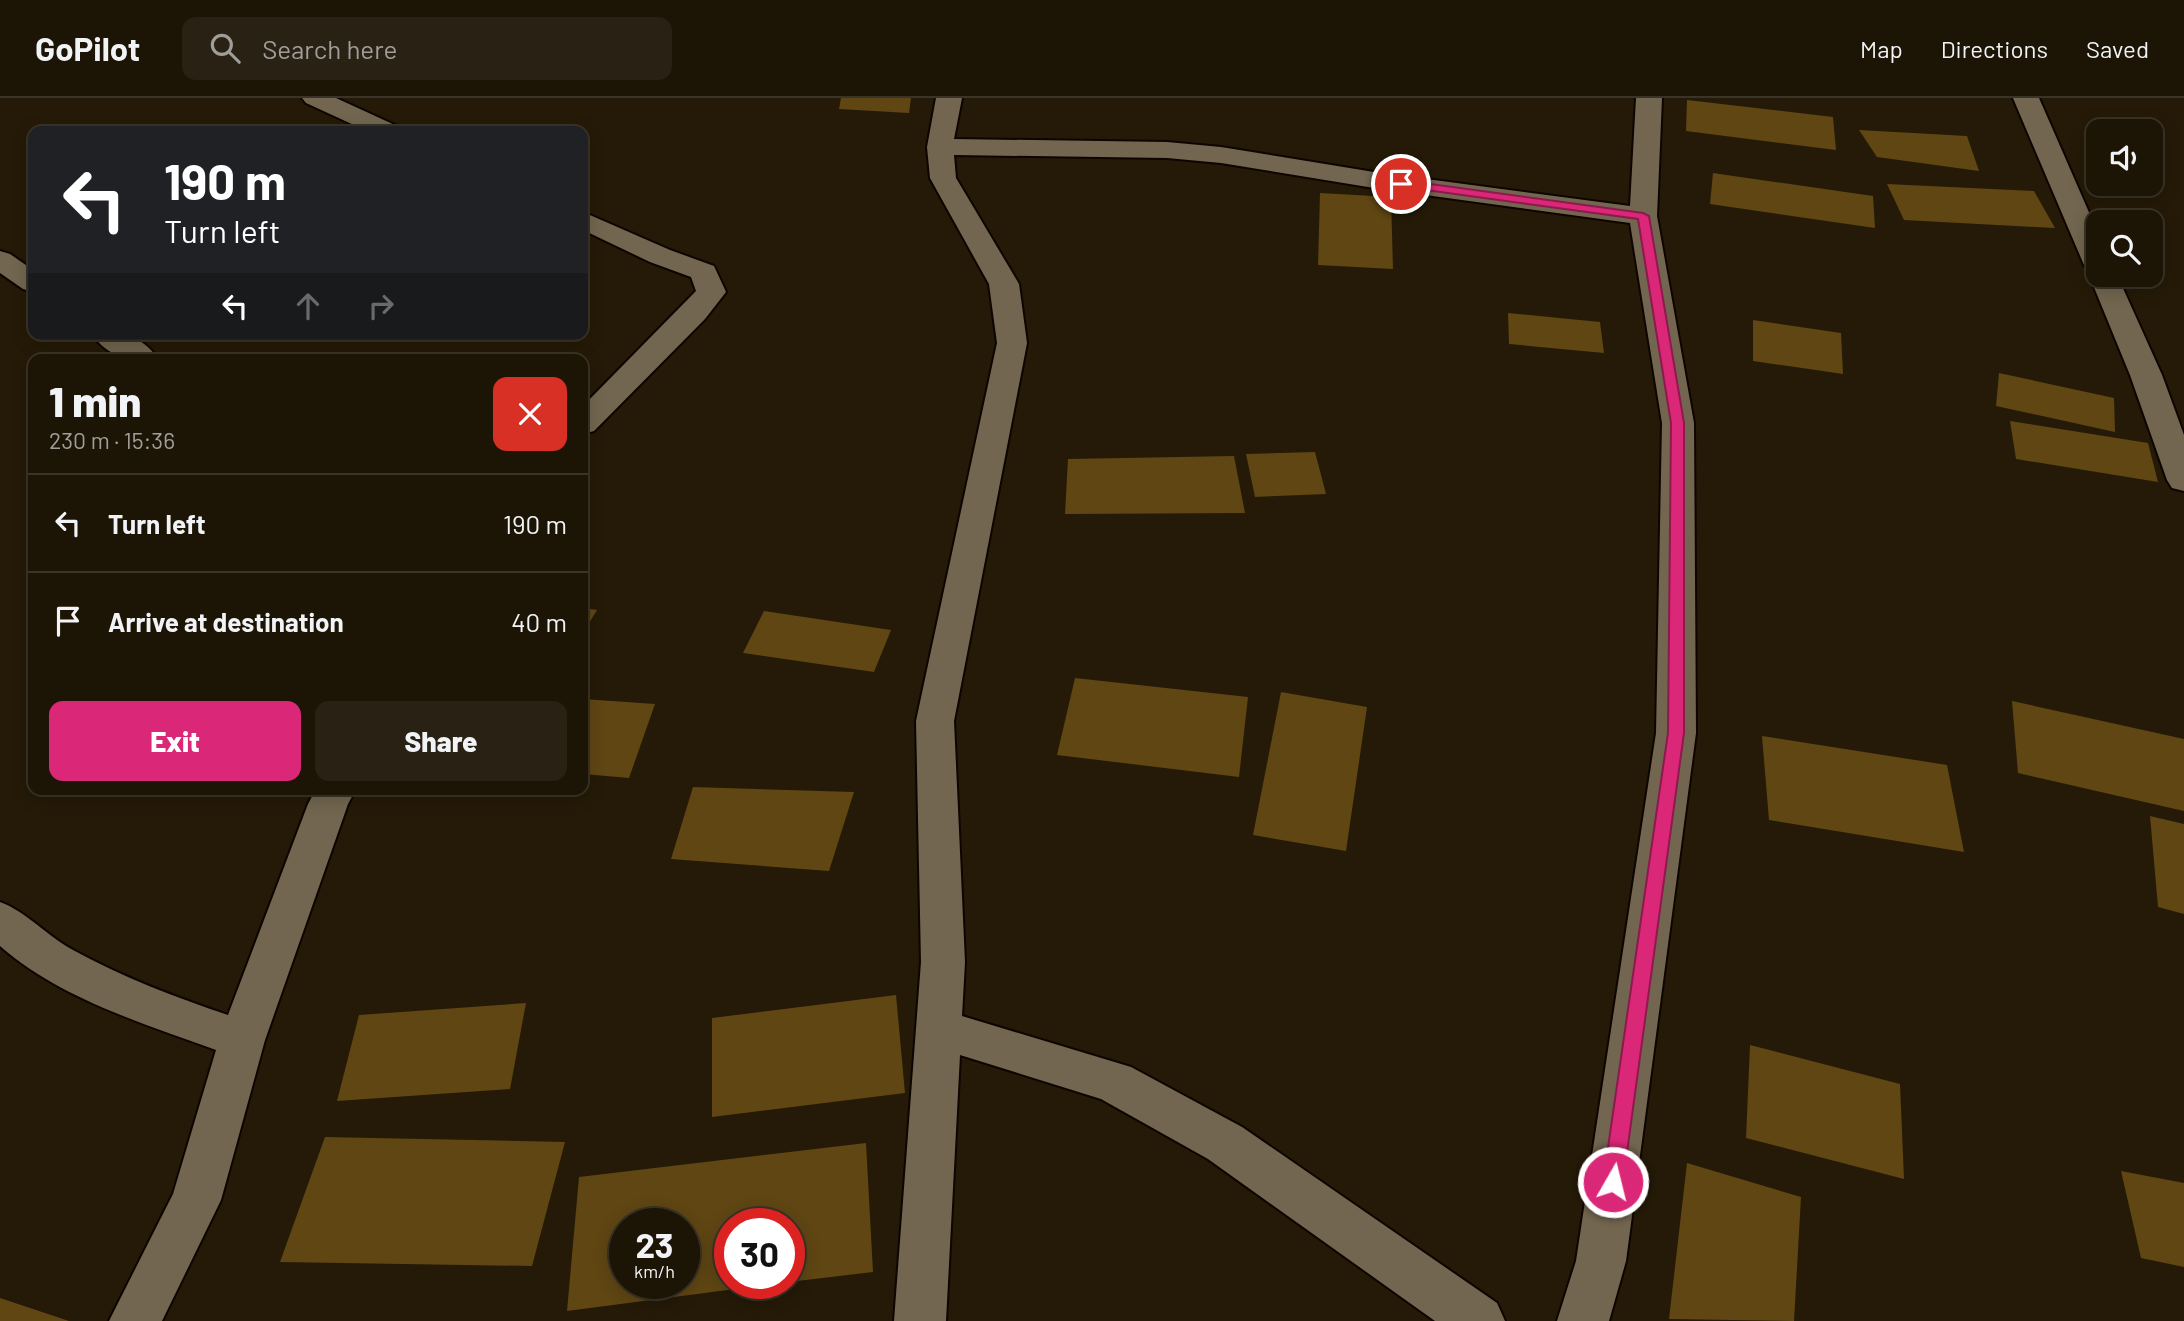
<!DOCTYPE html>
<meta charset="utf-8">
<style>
body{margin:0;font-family:Barlow,sans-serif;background:#292113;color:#f1f3f6;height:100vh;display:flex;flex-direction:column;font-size:26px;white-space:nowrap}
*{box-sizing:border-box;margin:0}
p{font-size:23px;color:#a09e9a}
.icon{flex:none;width:38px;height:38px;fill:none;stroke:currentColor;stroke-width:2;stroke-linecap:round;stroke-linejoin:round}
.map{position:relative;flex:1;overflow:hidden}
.sheet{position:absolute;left:28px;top:256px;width:560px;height:441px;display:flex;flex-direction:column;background:#1c1405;border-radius:14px;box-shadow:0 4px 18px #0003,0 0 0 2px #3a3327}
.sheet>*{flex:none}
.guide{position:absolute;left:28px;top:28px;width:560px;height:214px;border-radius:14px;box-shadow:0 4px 18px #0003,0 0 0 2px #3a3327;background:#202124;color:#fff;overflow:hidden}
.fabs{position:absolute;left:2086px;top:21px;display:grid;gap:14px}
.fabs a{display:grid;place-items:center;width:77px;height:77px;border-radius:14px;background:#1c1405;box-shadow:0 4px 18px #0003,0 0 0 2px #3a3327;font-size:35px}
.speed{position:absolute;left:609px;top:1110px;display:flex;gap:14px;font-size:35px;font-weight:700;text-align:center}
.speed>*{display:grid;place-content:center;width:91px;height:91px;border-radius:50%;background:#1c1405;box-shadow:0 4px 18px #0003,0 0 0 2px #3a3327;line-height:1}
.speed small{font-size:18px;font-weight:400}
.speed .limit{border:10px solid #d22;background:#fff;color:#111}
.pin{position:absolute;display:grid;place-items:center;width:60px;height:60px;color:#fff;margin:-30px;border:4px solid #fff;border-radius:50%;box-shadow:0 2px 7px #0007}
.me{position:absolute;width:77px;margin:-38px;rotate:8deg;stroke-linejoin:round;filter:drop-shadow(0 0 5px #0008)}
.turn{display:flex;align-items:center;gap:24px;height:147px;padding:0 21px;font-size:32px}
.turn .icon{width:91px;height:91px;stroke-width:2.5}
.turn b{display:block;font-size:49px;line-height:60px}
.lanes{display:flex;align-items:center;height:66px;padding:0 21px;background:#0003;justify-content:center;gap:35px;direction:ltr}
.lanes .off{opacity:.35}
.round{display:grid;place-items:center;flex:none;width:74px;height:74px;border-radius:14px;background:#292113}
.overview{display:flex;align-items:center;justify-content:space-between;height:119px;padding:0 21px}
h1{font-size:42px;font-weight:800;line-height:52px}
.button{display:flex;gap:14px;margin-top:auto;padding:14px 21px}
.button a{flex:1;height:80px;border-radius:14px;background:#db2777;color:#fff;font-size:28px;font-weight:800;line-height:80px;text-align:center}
.button a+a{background:#292113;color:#f1f3f6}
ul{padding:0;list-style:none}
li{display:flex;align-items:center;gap:21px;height:98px;padding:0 21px;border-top:2px solid #3a3327}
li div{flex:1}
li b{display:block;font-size:26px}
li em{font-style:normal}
header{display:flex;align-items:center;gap:42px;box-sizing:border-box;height:98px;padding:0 35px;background:#1c1405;border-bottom:2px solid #3a3327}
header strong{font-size:33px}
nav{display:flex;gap:38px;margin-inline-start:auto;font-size:24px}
.search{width:490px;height:63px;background:#292113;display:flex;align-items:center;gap:18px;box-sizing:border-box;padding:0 24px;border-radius:14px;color:#a09e9a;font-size:26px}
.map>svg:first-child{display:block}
.building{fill:#5f4613;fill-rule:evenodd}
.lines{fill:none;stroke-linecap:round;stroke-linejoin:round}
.minor-casing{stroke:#0e0500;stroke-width:4}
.minor{fill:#726650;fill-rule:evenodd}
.route{fill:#db2777;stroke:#8e194d;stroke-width:2}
</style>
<header>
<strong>GoPilot</strong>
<div class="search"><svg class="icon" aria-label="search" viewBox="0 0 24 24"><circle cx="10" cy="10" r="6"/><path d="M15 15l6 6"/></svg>Search here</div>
<nav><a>Map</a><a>Directions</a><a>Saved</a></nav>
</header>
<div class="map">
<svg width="2184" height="1223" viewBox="0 0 2184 1223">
<rect width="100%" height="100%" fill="#251a07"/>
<!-- building -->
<g class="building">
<path d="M 841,0 L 911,0 L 909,15 L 839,11 Z"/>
<path d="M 1687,2 L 1833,19 L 1836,52 L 1686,33 Z"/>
<path d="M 1859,32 L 1967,38 L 1979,73 L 1877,59 Z"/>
<path d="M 1713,75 L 1873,98 L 1875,130 L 1710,106 Z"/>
<path d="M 1887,86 L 2034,93 L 2055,130 L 1904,122 Z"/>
<path d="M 1320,95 L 1391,99 L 1393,171 L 1318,167 Z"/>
<path d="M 1508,215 L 1600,224 L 1604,255 L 1509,246 Z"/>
<path d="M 1753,222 L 1841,235 L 1843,276 L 1753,263 Z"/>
<path d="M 1999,275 L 2114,300 L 2115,334 L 1996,308 Z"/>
<path d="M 2010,323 L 2148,345 L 2158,384 L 2016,361 Z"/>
<path d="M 1315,354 L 1326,396 L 1255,399 L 1246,356 Z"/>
<path d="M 1234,358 L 1245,415 L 1065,416 L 1068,361 Z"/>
<path d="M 583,510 L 597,512 L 583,535 Z"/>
<path d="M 764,513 L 891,532 L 874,574 L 743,555 Z"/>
<path d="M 1075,580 L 1248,599 L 1239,679 L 1057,657 Z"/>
<path d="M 1281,594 L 1367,609 L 1346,753 L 1253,737 Z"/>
<path d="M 583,601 L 655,606 L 629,680 L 583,676 Z"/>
<path d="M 2012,603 L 2184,641 L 2184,713 L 2018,675 Z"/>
<path d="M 1762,638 L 1947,667 L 1964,754 L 1769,722 Z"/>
<path d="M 693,689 L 854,694 L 829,773 L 671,761 Z"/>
<path d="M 2150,718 L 2184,726 L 2184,816 L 2158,809 Z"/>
<path d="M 896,897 L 905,995 L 712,1019 L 712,920 Z"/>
<path d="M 526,905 L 510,991 L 337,1003 L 359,917 Z"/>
<path d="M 1750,947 L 1900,986 L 1904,1081 L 1746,1040 Z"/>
<path d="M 325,1039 L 565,1044 L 532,1168 L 280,1164 Z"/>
<path d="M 866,1045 L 873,1174 L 789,1184 L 789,1125 L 730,1125 L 730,1185 L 773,1186 L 567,1213 L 579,1079 ZM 625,1125 L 684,1125 L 684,1185 L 625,1185 Z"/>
<path d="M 1687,1065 L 1801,1099 L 1794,1223 L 1669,1221 Z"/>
<path d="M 2121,1073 L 2184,1085 L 2184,1169 L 2141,1160 Z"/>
<path d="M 0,1200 L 69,1223 L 0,1223 Z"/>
</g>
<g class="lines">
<defs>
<g id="minor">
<path d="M 302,0 L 336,0 L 397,28 L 401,33 L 367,33 L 306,5 Z"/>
<path d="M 936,0 L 962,0 L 954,41 L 1167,44 L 1221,49 L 1374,74 L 1630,108 L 1636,0 L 1662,0 L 1657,118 L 1694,325 L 1696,635 L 1626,1163 L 1609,1223 L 1557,1223 L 1576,1163 L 1656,635 L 1662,325 L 1630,125 L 1374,90 L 1221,65 L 1167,60 L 954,57 L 956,80 L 1019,186 L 1027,245 L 954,623 L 965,864 L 962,918 L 1131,969 L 1242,1029 L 1497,1205 L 1505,1223 L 1435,1223 L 1208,1061 L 1101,1001 L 960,957 L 946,1223 L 894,1223 L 921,864 L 916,623 L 997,245 L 989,186 L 930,80 L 927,49 Z"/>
<path d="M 2013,0 L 2039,0 L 2098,135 L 2098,177 L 2117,177 L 2162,277 L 2184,337 L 2184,393 L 2172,390 L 2167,382 L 2130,277 L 2089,177 L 2091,174 L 2084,167 Z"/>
<path d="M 583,114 L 670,152 L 714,168 L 726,194 L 705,221 L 594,333 L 583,336 L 583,308 L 696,193 L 691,179 L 650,164 L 583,132 Z"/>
<path d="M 0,153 L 10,156 L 33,172 L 33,194 L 23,191 L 0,175 Z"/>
<path d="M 92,236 C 120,236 141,235 158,261 C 130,261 110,262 92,236 Z"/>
<path d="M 316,691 L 356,691 L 348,706 L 265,942 L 221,1102 L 162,1223 L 109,1223 L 173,1096 L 216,952 C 142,925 61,901 0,848 L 0,804 C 27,814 47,838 73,852 C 122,879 175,899 228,917 L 308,706 Z"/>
</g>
</defs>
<!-- minor casing -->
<use href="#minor" class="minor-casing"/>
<!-- minor -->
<use href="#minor" class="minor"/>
</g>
<!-- route -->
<path class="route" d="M 1401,82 L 1643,115 L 1649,118 L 1684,325 L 1684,635 L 1623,1084 L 1620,1091 L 1613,1094 L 1605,1091 L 1603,1084 L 1668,635 L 1671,325 L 1638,121 L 1397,88 L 1395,86 Z"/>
</svg>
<div class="fabs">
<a><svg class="icon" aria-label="sound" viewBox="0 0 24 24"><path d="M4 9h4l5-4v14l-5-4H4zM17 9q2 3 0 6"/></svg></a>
<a><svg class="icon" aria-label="search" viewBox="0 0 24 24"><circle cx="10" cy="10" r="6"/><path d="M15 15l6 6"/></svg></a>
</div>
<div class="speed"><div>23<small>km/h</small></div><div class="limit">30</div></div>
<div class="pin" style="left:1401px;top:86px;background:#d93025"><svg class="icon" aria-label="arrive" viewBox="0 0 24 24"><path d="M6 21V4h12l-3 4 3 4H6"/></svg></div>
<svg class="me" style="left:1613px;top:1084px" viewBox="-20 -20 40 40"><circle r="17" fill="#db2777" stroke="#fff" stroke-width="3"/><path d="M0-11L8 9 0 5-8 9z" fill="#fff"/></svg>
<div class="guide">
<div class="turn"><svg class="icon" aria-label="left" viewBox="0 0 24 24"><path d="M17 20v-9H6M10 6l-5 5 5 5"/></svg><div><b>190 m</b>Turn left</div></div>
<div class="lanes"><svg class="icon" aria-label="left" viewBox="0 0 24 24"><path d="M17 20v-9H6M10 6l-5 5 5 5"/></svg><svg class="icon off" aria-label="ahead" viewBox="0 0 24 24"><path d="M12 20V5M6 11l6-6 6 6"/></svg><svg class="icon off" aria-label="right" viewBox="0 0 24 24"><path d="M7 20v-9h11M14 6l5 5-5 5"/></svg></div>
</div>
<section class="sheet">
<div class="overview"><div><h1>1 min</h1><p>230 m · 15:36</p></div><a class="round" style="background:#d93025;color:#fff"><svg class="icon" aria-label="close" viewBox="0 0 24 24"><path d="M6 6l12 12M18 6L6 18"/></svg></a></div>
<ul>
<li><svg class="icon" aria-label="left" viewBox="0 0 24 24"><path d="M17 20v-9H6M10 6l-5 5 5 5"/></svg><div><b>Turn left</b></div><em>190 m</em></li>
<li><svg class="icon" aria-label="arrive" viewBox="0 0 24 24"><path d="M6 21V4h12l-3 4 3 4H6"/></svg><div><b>Arrive at destination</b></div><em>40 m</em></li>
</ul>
<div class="button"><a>Exit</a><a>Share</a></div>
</section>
</div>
